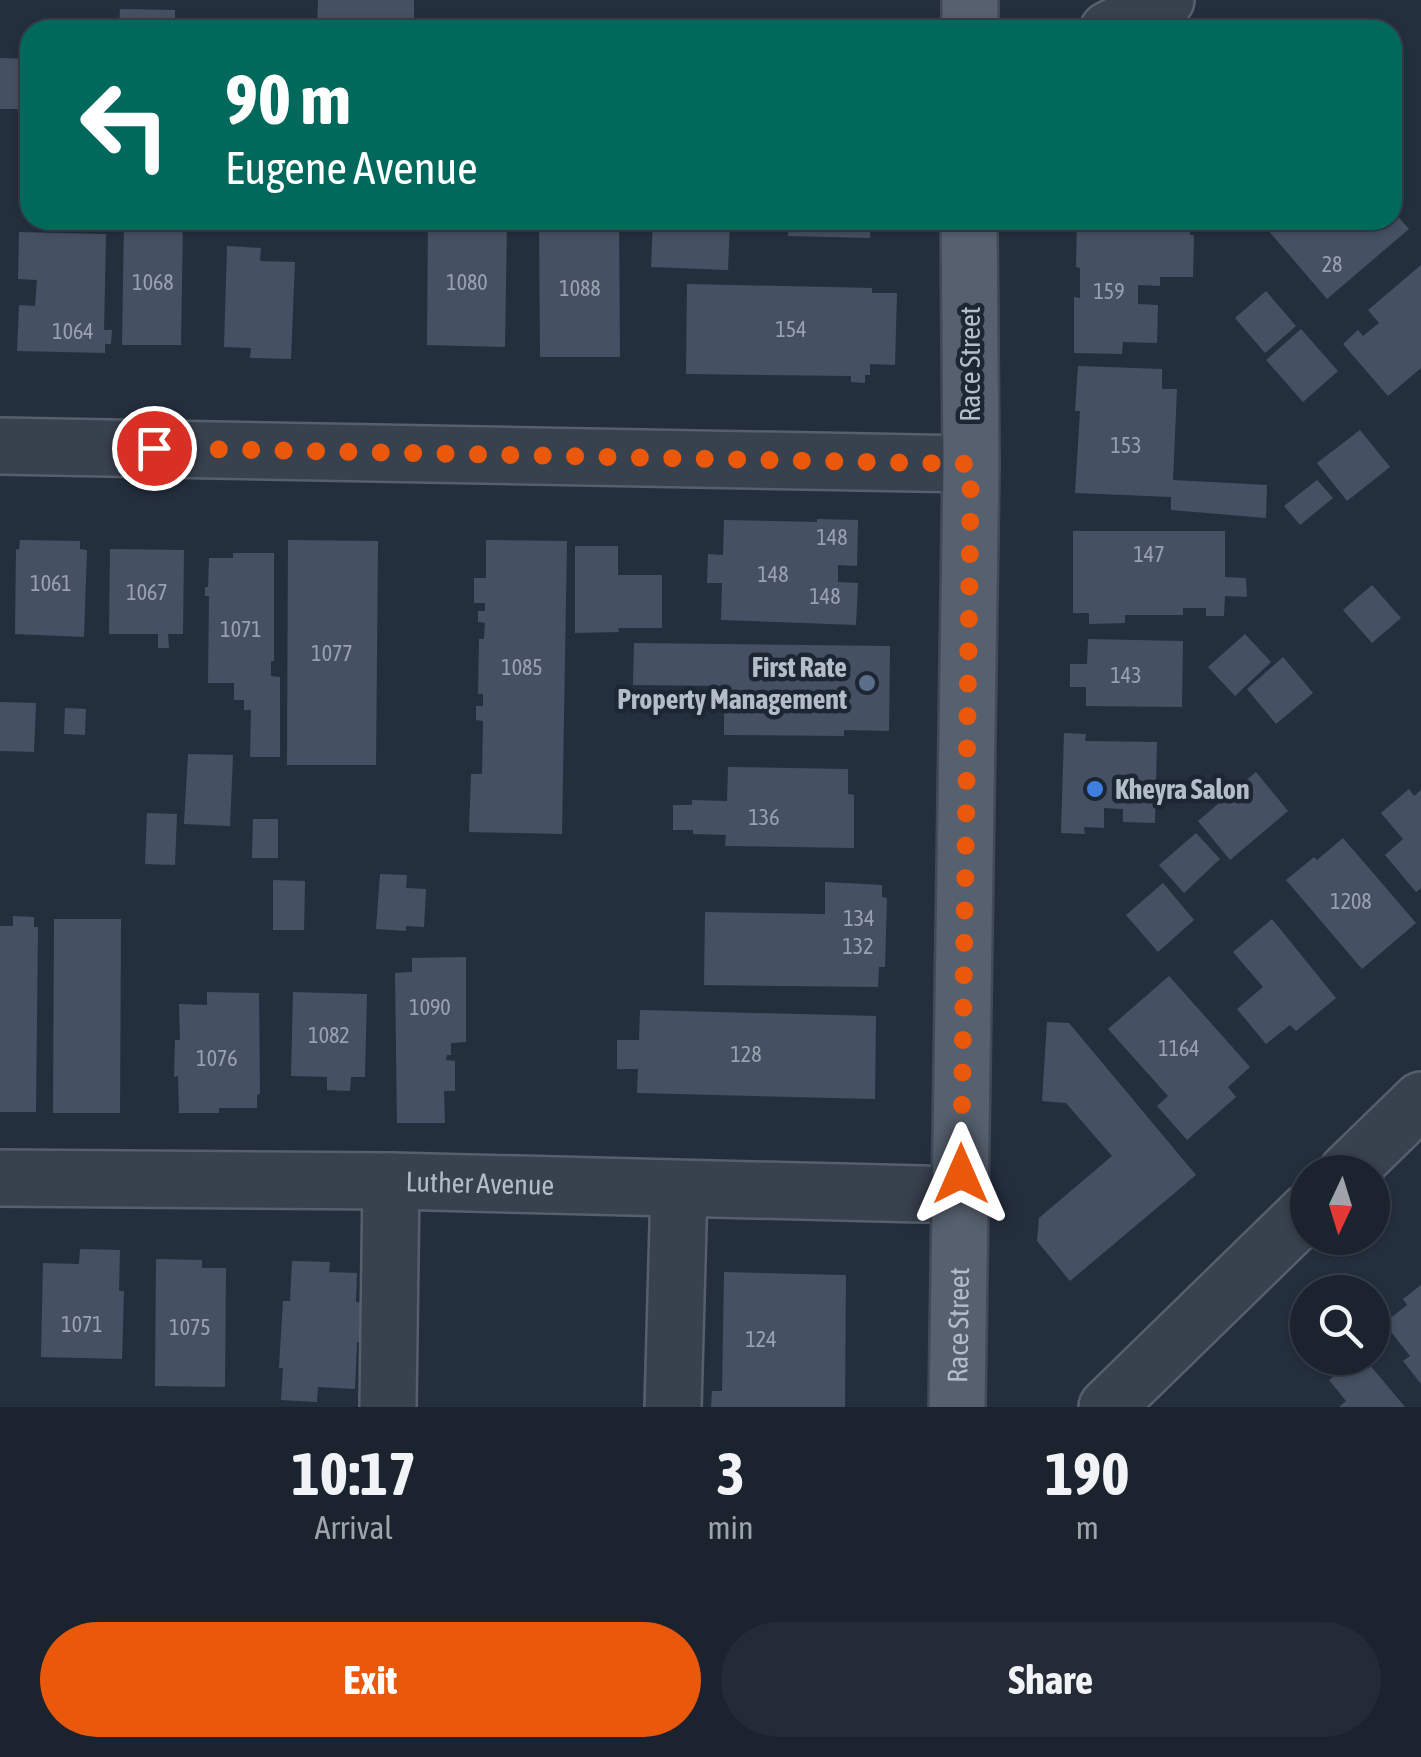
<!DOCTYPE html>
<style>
body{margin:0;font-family:"Asap Condensed",sans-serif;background:#242b36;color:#f1f3f6;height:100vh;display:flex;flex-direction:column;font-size:38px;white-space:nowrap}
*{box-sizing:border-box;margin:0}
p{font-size:32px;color:#a0a4aa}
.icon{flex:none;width:55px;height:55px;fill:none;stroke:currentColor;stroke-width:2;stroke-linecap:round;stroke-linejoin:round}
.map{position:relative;height:1407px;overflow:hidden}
.sheet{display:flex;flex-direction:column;background:#1b232e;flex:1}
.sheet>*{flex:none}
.banner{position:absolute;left:20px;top:20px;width:1382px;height:210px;border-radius:30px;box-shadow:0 2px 8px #0004,0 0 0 2px #39404a;background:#00695c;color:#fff;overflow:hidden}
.needle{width:65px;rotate:184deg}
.buttons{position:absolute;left:1290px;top:1155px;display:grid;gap:20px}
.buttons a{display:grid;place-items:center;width:100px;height:100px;border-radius:50%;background:#1b232e;box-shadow:0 2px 8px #0004,0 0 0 2px #39404a;font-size:50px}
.pin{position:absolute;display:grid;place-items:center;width:85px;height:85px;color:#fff;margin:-42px;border:5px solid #fff;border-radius:50%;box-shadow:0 2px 10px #0007}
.me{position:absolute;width:110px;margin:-55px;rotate:0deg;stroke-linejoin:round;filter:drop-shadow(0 0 8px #0008)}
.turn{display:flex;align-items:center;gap:35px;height:210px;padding:0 40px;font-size:45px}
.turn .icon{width:130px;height:130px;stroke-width:2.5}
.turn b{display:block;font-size:70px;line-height:85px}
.eta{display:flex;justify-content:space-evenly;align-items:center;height:170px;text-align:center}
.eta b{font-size:60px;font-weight:700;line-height:70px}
.primary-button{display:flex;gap:20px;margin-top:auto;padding:20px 40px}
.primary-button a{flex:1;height:115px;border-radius:60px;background:#ea580c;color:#fff;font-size:40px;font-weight:700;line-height:115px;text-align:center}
.primary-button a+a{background:#242b36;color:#f1f3f6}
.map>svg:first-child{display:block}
.building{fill:#455162}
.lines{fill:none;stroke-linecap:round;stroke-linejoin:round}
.minor-casing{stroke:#565f6c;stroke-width:60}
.major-casing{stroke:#414a57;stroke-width:60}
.minor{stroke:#38414e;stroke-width:55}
.major{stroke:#56606e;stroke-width:55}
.route{stroke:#ea580c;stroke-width:18;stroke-dasharray:0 32.4}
.service-dot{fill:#5c6f8a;stroke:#1d2633;stroke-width:4}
.shop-dot{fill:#3f7fe0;stroke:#1d2633;stroke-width:4}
.labels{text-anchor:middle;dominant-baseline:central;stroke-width:9;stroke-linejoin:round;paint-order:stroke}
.number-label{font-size:22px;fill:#98a1af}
.street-label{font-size:28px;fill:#b4bcc9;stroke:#1d2633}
.poi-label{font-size:28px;font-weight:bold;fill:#b4bcc9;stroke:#1d2633;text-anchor:end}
</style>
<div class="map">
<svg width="1421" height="1407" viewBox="0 0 1421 1407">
<rect width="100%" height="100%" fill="#242f3e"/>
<!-- building -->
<g class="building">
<path d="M 318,0 L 414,0 L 414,30 L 317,30 Z"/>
<path d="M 120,9 L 175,10 L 175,30 L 119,30 Z"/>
<path d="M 738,20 L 904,21 L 904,30 L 738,30 Z"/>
<path d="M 0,58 L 29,59 L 27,109 L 0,109 Z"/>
<path d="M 1392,210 L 1409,229 L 1327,299 L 1267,229 L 1277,220 L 1392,220 Z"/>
<path d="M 124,220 L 183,220 L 181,345 L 122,345 Z"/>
<path d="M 428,220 L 507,220 L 505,347 L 427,345 Z"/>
<path d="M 539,220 L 619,220 L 620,357 L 540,357 Z"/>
<path d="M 653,220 L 730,220 L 728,270 L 651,267 Z"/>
<path d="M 789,220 L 871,220 L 870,238 L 788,236 Z"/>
<path d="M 1077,220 L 1190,220 L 1190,235 L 1194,235 L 1193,277 L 1160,277 L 1160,286 L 1138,285 L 1138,304 L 1158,305 L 1157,343 L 1123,342 L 1122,354 L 1074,353 L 1074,297 L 1080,298 L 1080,268 L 1076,267 Z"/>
<path d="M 19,232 L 106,234 L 104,330 L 112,330 L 111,344 L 105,344 L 105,353 L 17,351 L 19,305 L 35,306 L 37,280 L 18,279 Z"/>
<path d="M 227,246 L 261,248 L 260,261 L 295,262 L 291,359 L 250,358 L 251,348 L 224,347 Z"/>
<path d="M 1421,265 L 1421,368 L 1388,396 L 1343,344 L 1358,330 L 1363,336 L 1379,323 L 1368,310 Z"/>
<path d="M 687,284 L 872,288 L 872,293 L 897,293 L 895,365 L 870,364 L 870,375 L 865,375 L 865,383 L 851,382 L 851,376 L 686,374 Z"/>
<path d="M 1266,291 L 1296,326 L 1265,353 L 1235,318 Z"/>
<path d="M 1301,329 L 1338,371 L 1303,402 L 1266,360 Z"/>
<path d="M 1078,366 L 1162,369 L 1162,389 L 1177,389 L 1173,480 L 1267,485 L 1266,518 L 1171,510 L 1171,497 L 1075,493 L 1080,411 L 1075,411 Z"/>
<path d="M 1360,430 L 1390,467 L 1347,501 L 1317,463 Z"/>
<path d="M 1317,480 L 1333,498 L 1300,525 L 1284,506 Z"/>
<path d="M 817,519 L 858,520 L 857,566 L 838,565 L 838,582 L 858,583 L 856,625 L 721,620 L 722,583 L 707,583 L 708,554 L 723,555 L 724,520 L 817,522 Z"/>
<path d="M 1073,531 L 1225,531 L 1225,577 L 1246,578 L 1247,597 L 1225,596 L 1224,616 L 1206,616 L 1206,608 L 1183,608 L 1183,615 L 1125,615 L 1125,623 L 1089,624 L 1089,613 L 1073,613 Z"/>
<path d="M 20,540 L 80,541 L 80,549 L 87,550 L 84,637 L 15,634 L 16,549 L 19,550 Z"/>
<path d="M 288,540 L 378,541 L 376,765 L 287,765 Z"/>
<path d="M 486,540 L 567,541 L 562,834 L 469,832 L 471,774 L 482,774 L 483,721 L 476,720 L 476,706 L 483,706 L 483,694 L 478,694 L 479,639 L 484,639 L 485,623 L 478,622 L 478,611 L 485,611 L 485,603 L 474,603 L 474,578 L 486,578 Z"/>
<path d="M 575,546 L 618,546 L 618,575 L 662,575 L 662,628 L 618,628 L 619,632 L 575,633 Z"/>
<path d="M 110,549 L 184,550 L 183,634 L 168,634 L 169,648 L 158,648 L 158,634 L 109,634 Z"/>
<path d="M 233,553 L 274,553 L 274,661 L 271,661 L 271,676 L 280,677 L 280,757 L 250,757 L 251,710 L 244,710 L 244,700 L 234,700 L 234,683 L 208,683 L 209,596 L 205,596 L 205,587 L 208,587 L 209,558 L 233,558 Z"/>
<path d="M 1372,585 L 1401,618 L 1372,643 L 1343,610 Z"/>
<path d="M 1245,634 L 1271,662 L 1235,696 L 1208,667 Z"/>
<path d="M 1088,639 L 1183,641 L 1182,707 L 1086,706 L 1086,687 L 1070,687 L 1070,664 L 1087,664 Z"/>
<path d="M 634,643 L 890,646 L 889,731 L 844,730 L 844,736 L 724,735 L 724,686 L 633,685 Z"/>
<path d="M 1283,657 L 1313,693 L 1276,724 L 1247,689 Z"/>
<path d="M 0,702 L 36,703 L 34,752 L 0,751 Z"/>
<path d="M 65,708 L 86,709 L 85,735 L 64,734 Z"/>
<path d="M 1064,733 L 1086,734 L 1085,741 L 1157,742 L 1155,823 L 1123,822 L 1123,809 L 1104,808 L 1104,828 L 1084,827 L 1085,834 L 1061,833 Z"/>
<path d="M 188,754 L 233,755 L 230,826 L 184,824 Z"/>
<path d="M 728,767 L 848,769 L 848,794 L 854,795 L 854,848 L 725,846 L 726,835 L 693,834 L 693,830 L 673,830 L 673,805 L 692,805 L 692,800 L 727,801 Z"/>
<path d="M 1256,772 L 1288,811 L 1230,860 L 1198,821 Z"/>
<path d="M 1409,789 L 1414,796 L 1421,790 L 1421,888 L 1416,892 L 1385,855 L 1403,839 L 1381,813 Z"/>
<path d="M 147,813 L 177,814 L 175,865 L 145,864 Z"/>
<path d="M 253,819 L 278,819 L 278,858 L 252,858 Z"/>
<path d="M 1196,833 L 1220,859 L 1184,893 L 1159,865 Z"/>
<path d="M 1343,838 L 1416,923 L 1362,969 L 1286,880 L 1314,857 L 1317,860 Z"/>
<path d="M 380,874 L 407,875 L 406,888 L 426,889 L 424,927 L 406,926 L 406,931 L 376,929 Z"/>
<path d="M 273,880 L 305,881 L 304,930 L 273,930 Z"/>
<path d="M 825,882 L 882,885 L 882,897 L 887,898 L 885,967 L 879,967 L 878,987 L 704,985 L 705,912 L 825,914 Z"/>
<path d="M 1163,883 L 1194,920 L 1158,952 L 1126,915 Z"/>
<path d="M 13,916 L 34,917 L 34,927 L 38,927 L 36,1112 L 0,1112 L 0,926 L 13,926 Z"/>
<path d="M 54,919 L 121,919 L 120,1113 L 53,1113 Z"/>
<path d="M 1272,919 L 1336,998 L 1296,1031 L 1290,1025 L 1266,1044 L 1237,1009 L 1263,987 L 1233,952 Z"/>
<path d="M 466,957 L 466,1042 L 451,1043 L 451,1055 L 447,1055 L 446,1060 L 455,1061 L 455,1091 L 444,1091 L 445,1123 L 397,1123 L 395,973 L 412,972 L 412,958 Z"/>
<path d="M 1169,976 L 1250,1067 L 1228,1087 L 1236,1097 L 1187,1140 L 1157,1106 L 1168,1096 L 1108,1029 Z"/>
<path d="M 207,992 L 259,993 L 260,1094 L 257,1095 L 257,1108 L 219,1108 L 219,1113 L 179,1113 L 178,1076 L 174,1077 L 175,1040 L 180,1040 L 179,1004 L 207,1005 Z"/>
<path d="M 293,992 L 367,994 L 365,1077 L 351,1077 L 350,1091 L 327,1090 L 327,1077 L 291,1076 Z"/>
<path d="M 640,1010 L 876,1016 L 875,1099 L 637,1093 L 638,1069 L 617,1069 L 617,1040 L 639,1040 Z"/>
<path d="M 1047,1022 L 1069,1023 L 1196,1175 L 1070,1281 L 1037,1241 L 1039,1218 L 1112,1156 L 1066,1103 L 1042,1101 Z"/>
<path d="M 80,1249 L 120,1250 L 119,1291 L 124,1291 L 122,1359 L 41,1357 L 43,1263 L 79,1264 Z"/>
<path d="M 156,1259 L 202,1260 L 202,1268 L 226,1268 L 225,1387 L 155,1386 Z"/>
<path d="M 292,1261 L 330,1262 L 329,1272 L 357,1273 L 356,1302 L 365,1303 L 363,1342 L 357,1342 L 355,1389 L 318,1387 L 317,1402 L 281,1400 L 283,1368 L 279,1368 L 283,1301 L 290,1301 Z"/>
<path d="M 724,1272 L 846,1275 L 845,1407 L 711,1407 L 712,1391 L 722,1391 Z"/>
<path d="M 1421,1285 L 1421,1384 L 1403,1361 L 1410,1356 L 1384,1323 L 1407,1305 L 1403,1299 Z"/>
<path d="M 1357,1358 L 1364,1358 L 1405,1407 L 1339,1407 L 1346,1401 L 1329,1380 Z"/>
</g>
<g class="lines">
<defs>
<g id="minor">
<path d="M 1108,30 L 1166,0"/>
<path d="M 0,446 L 971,464"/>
<path d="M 1347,1172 L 1421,1100"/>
<path id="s1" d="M 0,1178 L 391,1181 L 961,1195"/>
<path d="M 388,1407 L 391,1181"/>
<path d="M 673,1407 L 679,1189"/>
<path d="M 1107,1407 L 1308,1211"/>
</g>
<g id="major">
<path d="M 970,0 L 970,30"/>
<path id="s2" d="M 957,1407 L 971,464 L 969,220"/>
</g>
</defs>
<!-- minor casing -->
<use href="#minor" class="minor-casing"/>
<!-- major casing -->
<use href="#major" class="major-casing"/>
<!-- minor -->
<use href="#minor" class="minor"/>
<!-- major -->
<use href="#major" class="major"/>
</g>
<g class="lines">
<!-- route -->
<path class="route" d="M 154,448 L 971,464 L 961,1174"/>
</g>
<!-- markers -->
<circle class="service-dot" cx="867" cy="683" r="10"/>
<circle class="shop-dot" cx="1095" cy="789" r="10"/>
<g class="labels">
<!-- number labels -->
<g class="number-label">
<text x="1332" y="264">28</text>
<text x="153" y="282">1068</text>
<text x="467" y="282">1080</text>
<text x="580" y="288">1088</text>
<text x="1109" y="291">159</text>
<text x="791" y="329">154</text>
<text x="73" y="331">1064</text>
<text x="1126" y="445">153</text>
<text x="832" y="537">148</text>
<text x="1149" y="554">147</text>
<text x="773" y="574">148</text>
<text x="51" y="583">1061</text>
<text x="147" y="592">1067</text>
<text x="825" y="596">148</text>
<text x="241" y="629">1071</text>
<text x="332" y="653">1077</text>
<text x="522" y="667">1085</text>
<text x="1126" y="675">143</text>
<text x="764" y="817">136</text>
<text x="1351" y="901">1208</text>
<text x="859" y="918">134</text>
<text x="858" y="946">132</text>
<text x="430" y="1007">1090</text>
<text x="329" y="1035">1082</text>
<text x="1179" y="1048">1164</text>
<text x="746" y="1054">128</text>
<text x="217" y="1058">1076</text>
<text x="82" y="1324">1071</text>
<text x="190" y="1327">1075</text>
<text x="761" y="1339">124</text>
</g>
<!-- street labels -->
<g class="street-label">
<text transform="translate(970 364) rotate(-90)">Race Street</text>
<text stroke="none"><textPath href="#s1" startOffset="480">Luther Avenue</textPath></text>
<text stroke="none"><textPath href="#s2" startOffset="82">Race Street</textPath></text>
</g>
<!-- poi labels -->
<g class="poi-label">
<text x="847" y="667">First Rate<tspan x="847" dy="32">Property Management</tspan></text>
<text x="1115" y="789" text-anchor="start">Kheyra Salon</text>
</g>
</g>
</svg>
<div class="buttons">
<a><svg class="needle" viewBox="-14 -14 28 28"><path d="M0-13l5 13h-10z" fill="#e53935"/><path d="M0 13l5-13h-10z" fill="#a0a4aa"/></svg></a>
<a><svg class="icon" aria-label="search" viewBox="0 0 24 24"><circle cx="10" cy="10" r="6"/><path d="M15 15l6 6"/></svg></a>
</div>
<div class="pin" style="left:154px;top:448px;background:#d93025"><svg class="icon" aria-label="arrive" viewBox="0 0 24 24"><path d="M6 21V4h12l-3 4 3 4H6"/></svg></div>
<svg class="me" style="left:961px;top:1174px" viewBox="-20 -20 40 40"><path d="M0-17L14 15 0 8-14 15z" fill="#ea580c" stroke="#fff" stroke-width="4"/></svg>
<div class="banner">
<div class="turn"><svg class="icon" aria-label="left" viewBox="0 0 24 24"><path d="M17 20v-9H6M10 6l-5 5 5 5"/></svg><div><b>90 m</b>Eugene Avenue</div></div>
</div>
</div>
<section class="sheet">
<div class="eta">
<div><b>10:17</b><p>Arrival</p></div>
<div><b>3</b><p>min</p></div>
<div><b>190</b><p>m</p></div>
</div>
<div class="primary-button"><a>Exit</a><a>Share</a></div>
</section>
